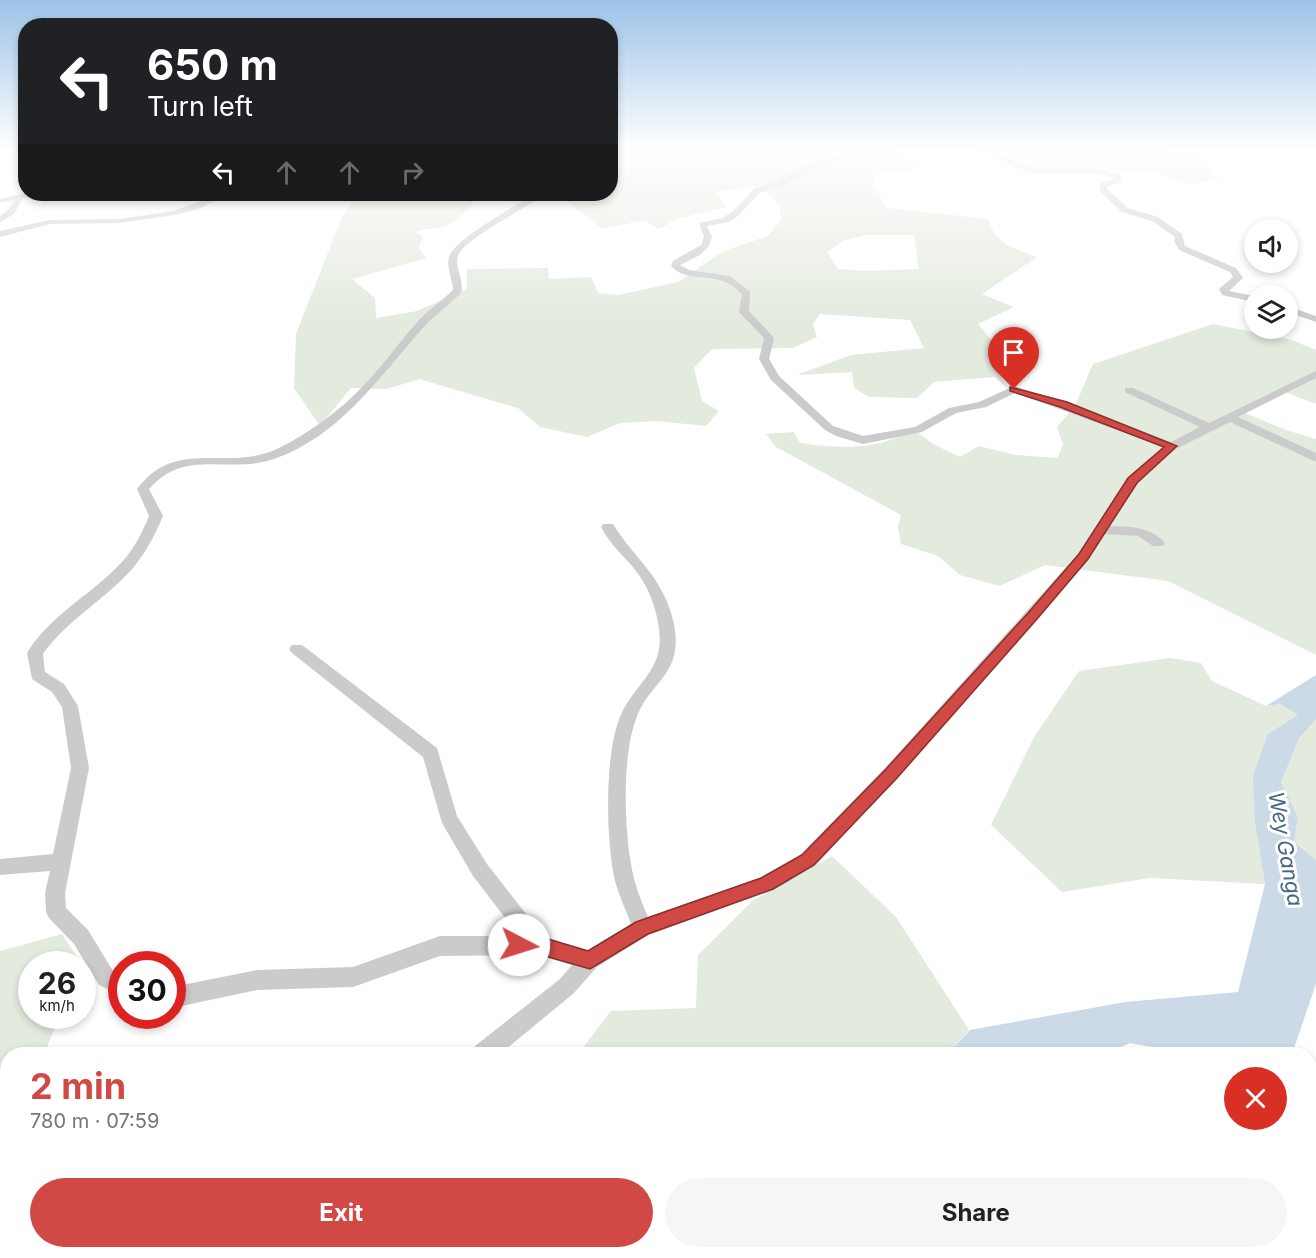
<!DOCTYPE html>
<meta charset="utf-8">
<style>
body{margin:0;font-family:Inter,sans-serif;background:#f6f6f6;color:#202124;height:100vh;display:flex;flex-direction:column;font-size:22px;white-space:nowrap}
*{box-sizing:border-box;margin:0}
p{font-size:20px;color:#757577}
.icon{flex:none;width:33px;height:33px;fill:none;stroke:currentColor;stroke-width:2;stroke-linecap:round;stroke-linejoin:round}
.map{position:relative;flex:1;overflow:hidden}
.side{position:absolute;left:0px;top:1047px;width:1317px;height:212px;display:flex;flex-direction:column;background:#fff;border-radius:24px 24px 0 0;box-shadow:0 3px 9px #0003}
.side>*{flex:none}
.guide{position:absolute;left:18px;top:18px;width:600px;height:183px;border-radius:24px;box-shadow:0 3px 9px #0003;background:#202124;color:#fff;overflow:hidden}
.buttons{position:absolute;left:1244px;top:219px;display:grid;gap:12px}
.buttons a{display:grid;place-items:center;width:54px;height:54px;border-radius:50%;background:#fff;box-shadow:0 3px 9px #0003;font-size:30px}
.speed{position:absolute;left:18px;top:951px;display:flex;gap:12px;font-size:30px;font-weight:700;text-align:center}
.speed>*{display:grid;place-content:center;width:78px;height:78px;border-radius:50%;background:#fff;box-shadow:0 3px 9px #0003;line-height:1}
.speed small{font-size:15px;font-weight:400}
.speed .limit{border:9px solid #d22;background:#fff;color:#111}
.pin{position:absolute;display:grid;place-items:center;width:51px;height:51px;color:#fff;margin:-62px -26px;border-radius:50% 50% 50% 0;rotate:-45deg;box-shadow:0 0 6px #0007}
.pin .icon{rotate:45deg}
.me{position:absolute;width:66px;margin:-33px;rotate:95deg;stroke-linejoin:round;filter:drop-shadow(0 0 4px #0008)}
.turn{display:flex;align-items:center;gap:21px;height:126px;padding:0 30px;font-size:27px}
.turn .icon{width:78px;height:78px;stroke-width:2.5}
.turn b{display:block;font-size:42px;line-height:51px}
.lanes{display:flex;align-items:center;height:57px;padding:0 30px;background:#0003;justify-content:center;gap:30px;direction:ltr}
.lanes .off{opacity:.35}
.round{display:grid;place-items:center;flex:none;width:63px;height:63px;border-radius:32px;background:#f6f6f6}
.head{display:flex;align-items:center;justify-content:space-between;height:102px;padding:0 30px}
h1{font-size:36px;font-weight:700;line-height:45px;color:#d14944}
.cta{display:flex;gap:12px;margin-top:auto;padding:12px 30px}
.cta a{flex:1;height:69px;border-radius:36px;background:#d14944;color:#fff;font-size:24px;font-weight:700;line-height:69px;text-align:center}
.cta a+a{background:#f6f6f6;color:#202124}
.map>svg:first-child{display:block}
.green{fill:#e3eade;fill-rule:evenodd}
.water{fill:#ccdae8}
.lines{fill:none;stroke-linecap:round;stroke-linejoin:round}
.minor{fill:#cbcbcb;fill-rule:evenodd}
.route{fill:#d14944;stroke:#882f2c;stroke-width:1.5}
.labels{text-anchor:middle;dominant-baseline:central;stroke-width:6;stroke-linejoin:round;paint-order:stroke}
.near-water-label{font-size:21px;font-style:italic;fill:#456787;stroke:#fff}
</style>
<div class="map">
<svg width="1316" height="1258" viewBox="0 0 1316 1258">
<rect width="100%" height="100%" fill="#fff"/>
<!-- green -->
<g class="green">
<path d="M 611,148 L 891,148 L 900,151 L 919,166 L 910,172 L 875,173 L 873,184 L 887,208 L 989,219 C 994,245 1015,248 1037,257 L 982,294 L 1014,307 L 978,324 L 999,350 L 988,354 L 1008,389 L 995,377 L 934,382 L 917,398 L 869,397 L 854,388 L 852,372 L 797,375 L 851,355 L 924,348 L 910,320 L 820,314 L 813,324 L 817,337 L 793,348 L 712,349 L 694,368 L 702,401 L 719,411 L 706,426 L 656,421 L 620,423 L 587,437 L 540,427 L 518,408 L 419,379 L 387,389 L 351,388 L 320,426 L 294,388 L 296,334 L 342,217 L 358,194 L 478,194 C 474,206 457,222 444,227 C 434,230 425,227 415,232 L 423,237 L 419,248 L 426,258 L 352,279 L 375,298 L 376,318 L 417,311 L 467,289 L 467,269 L 548,268 L 549,279 L 591,277 L 598,293 L 618,295 L 678,282 L 724,251 L 768,236 L 781,220 L 780,206 L 761,185 L 717,192 L 726,207 L 676,219 L 659,229 L 644,220 L 603,229 L 567,201 L 574,194 L 610,194 ZM 867,235 L 914,235 L 919,269 L 865,271 L 838,269 L 827,252 L 844,240 Z"/>
<path d="M 989,148 L 1158,148 L 1201,157 L 1213,171 L 1207,173 L 1222,177 L 1189,185 L 1154,171 L 1040,171 L 1021,167 Z"/>
<path d="M 1213,324 L 1292,340 L 1316,350 L 1316,404 L 1285,392 L 1243,412 L 1286,430 L 1316,439 L 1316,655 L 1168,581 L 1045,565 L 1000,586 L 960,575 L 938,556 L 901,544 L 898,527 L 901,515 L 776,447 L 766,434 L 794,432 L 800,443 C 836,448 882,452 912,428 L 933,444 L 960,457 L 979,446 L 1015,455 L 1058,458 L 1063,444 L 1057,427 L 1075,406 L 1093,364 Z"/>
<path d="M 1170,658 L 1201,663 L 1212,681 L 1266,706 L 1280,704 L 1299,715 L 1255,823 L 1265,884 L 1150,878 L 1062,892 L 991,825 L 1034,737 L 1079,671 Z"/>
<path d="M 1316,719 L 1316,860 L 1294,842 L 1298,818 L 1280,782 C 1288,759 1296,733 1316,719 Z"/>
<path d="M 832,856 L 896,917 L 969,1030 L 947,1054 L 578,1054 L 611,1011 L 696,1008 L 698,955 L 752,901 Z"/>
<path d="M 62,934 L 81,963 L 32,964 L 32,1016 L 60,1016 L 44,1054 L 8,1054 L 7,1124 L 0,1136 L 0,951 Z"/>
<path d="M 1310,1072 L 1316,1076 L 1316,1258 L 1194,1258 L 1199,1251 L 1310,1251 Z"/>
<path d="M 327,1251 L 446,1251 L 450,1258 L 317,1258 Z"/>
<path d="M 473,1251 L 836,1251 L 833,1258 L 466,1258 Z"/>
</g>
<!-- water -->
<g class="water">
<path d="M 1316,675 L 1316,719 L 1299,738 L 1281,782 L 1298,818 L 1294,842 L 1316,860 L 1316,984 L 1292,1054 L 1191,1054 L 1130,1043 L 1105,1054 L 947,1054 L 970,1030 L 1125,1002 L 1238,992 L 1265,884 L 1255,823 L 1253,775 L 1268,734 L 1298,715 L 1280,704 L 1266,706 Z"/>
<path d="M 836,1251 L 903,1251 L 904,1258 L 833,1258 Z"/>
</g>
<g class="lines">
<!-- minor -->
<g class="minor">
<path d="M 847,148 L 854,148 L 848,157 L 809,170 L 783,186 L 761,192 L 738,216 L 728,222 L 707,226 L 712,237 L 709,246 L 700,255 L 680,265 L 689,270 L 730,276 L 750,292 L 749,311 L 774,338 L 769,359 L 779,376 L 833,426 L 863,436 L 915,427 L 949,408 L 979,402 L 1014,386 L 1068,403 L 1171,442 L 1200,427 L 1125,392 L 1125,388 L 1133,388 L 1209,423 L 1316,371 L 1316,378 L 1238,417 L 1316,453 L 1316,462 L 1230,422 L 1176,449 L 1137,483 L 1109,526 C 1130,527 1150,526 1165,543 L 1163,546 L 1153,546 L 1138,536 L 1104,534 L 1088,560 L 897,778 L 815,866 L 774,890 L 648,935 L 597,967 L 574,993 L 500,1054 L 472,1054 L 475,1046 L 560,979 L 572,965 L 538,955 L 440,956 L 353,987 L 257,990 L 172,1008 L 172,987 L 257,970 L 353,967 L 440,936 L 519,936 L 473,876 L 442,823 L 423,757 L 292,653 L 289,649 L 292,645 L 302,645 L 437,748 L 457,816 L 487,864 L 544,937 L 588,950 L 631,924 C 626,910 619,896 615,881 C 606,841 604,756 620,717 C 634,683 665,671 659,629 C 656,606 647,583 632,566 C 621,553 609,543 601,527 L 603,524 L 613,524 C 636,561 664,577 674,624 C 684,676 649,681 636,719 C 621,758 624,842 635,882 C 638,894 643,905 648,917 L 761,878 L 801,854 L 885,768 L 1078,554 L 1128,478 L 1164,447 L 1015,393 L 986,407 L 956,413 L 922,432 L 863,444 L 836,436 L 825,430 L 771,380 L 759,359 L 764,338 L 739,312 L 742,294 C 716,267 689,286 671,266 L 673,261 L 701,245 L 704,237 L 699,223 L 722,218 L 732,212 L 755,188 L 777,182 L 803,166 L 835,158 L 843,155 Z"/>
<path d="M 968,148 L 994,148 L 1017,163 L 1036,170 L 1100,170 L 1121,175 L 1122,182 L 1108,186 L 1107,189 L 1128,208 L 1158,217 L 1182,234 L 1185,246 L 1236,268 L 1243,278 L 1229,291 L 1254,296 L 1254,302 L 1222,295 L 1219,289 L 1233,277 L 1230,272 L 1179,250 L 1174,241 L 1175,237 L 1152,221 L 1122,212 L 1099,190 L 1101,183 L 1115,178 L 1100,174 L 1036,174 L 1012,166 L 993,154 Z"/>
<path d="M 26,193 L 29,194 L 29,197 L 23,198 L 14,214 L 0,222 L 0,216 L 8,210 L 14,200 L 0,203 L 0,199 Z"/>
<path d="M 220,194 L 229,194 L 198,209 L 174,215 L 119,223 L 50,224 L 0,237 L 0,231 L 50,220 L 119,219 L 173,211 Z"/>
<path d="M 536,194 L 545,194 C 528,208 464,238 458,256 C 454,268 465,281 461,293 C 448,306 433,316 421,330 C 378,379 338,437 274,459 C 227,475 186,447 149,489 L 163,516 C 155,535 146,552 133,568 C 105,600 68,619 43,654 L 45,672 L 64,684 L 78,706 L 89,768 L 65,893 L 66,908 L 88,930 L 113,971 L 122,975 L 122,996 L 99,985 L 74,944 L 49,918 L 46,912 L 45,893 L 50,871 L 0,875 L 0,859 L 53,854 L 71,768 L 62,707 L 52,692 L 32,679 L 27,653 C 50,615 91,595 121,563 C 134,549 142,533 149,516 L 137,489 C 176,436 229,473 279,448 C 311,432 342,409 366,383 C 386,362 402,338 422,317 C 432,307 443,300 453,290 C 453,281 446,267 449,257 C 453,240 519,203 536,194 Z"/>
<path d="M 1287,306 L 1316,316 L 1316,322 L 1287,312 Z"/>
<path d="M 204,1251 L 237,1251 L 234,1258 L 201,1258 Z"/>
</g>
</g>
<!-- sky -->
<linearGradient id="sky" x2="0" y2="1"><stop stop-color="#9dc3e8"/><stop offset="0.46" stop-color="#fff"/><stop offset="1" stop-color="#fff" stop-opacity="0"/></linearGradient>
<rect width="1316" height="325" fill="url(#sky)"/>
<!-- route -->
<path class="route" d="M 1010,387 L 1067,402 L 1177,446 L 1137,483 L 1088,559 L 1037,619 L 897,778 L 814,865 L 773,889 L 648,934 L 590,969 L 538,954 L 512,951 L 509,945 L 512,939 L 538,936 L 588,951 L 636,922 L 761,878 L 802,855 L 886,769 L 1028,613 L 1079,554 L 1128,478 L 1164,447 L 1060,407 L 1010,391 Z"/>
<g class="labels">
<!-- near-water labels -->
<g class="near-water-label">
<text transform="translate(1286 849) rotate(80)">Wey Ganga</text>
</g>
</g>
</svg>
<div class="buttons">
<a><svg class="icon" aria-label="sound" viewBox="0 0 24 24"><path d="M4 9h4l5-4v14l-5-4H4zM17 9q2 3 0 6"/></svg></a>
<a><svg class="icon" aria-label="layers" viewBox="0 0 24 24"><path d="M12 4l9 5-9 5-9-5zM3 14l9 5 9-5"/></svg></a>
</div>
<div class="speed"><div>26<small>km/h</small></div><div class="limit">30</div></div>
<div class="pin" style="left:1014px;top:389px;background:#d93025"><svg class="icon" aria-label="arrive" viewBox="0 0 24 24"><path d="M6 21V4h12l-3 4 3 4H6"/></svg></div>
<svg class="me" style="left:519px;top:945px" viewBox="-20 -20 40 40"><circle r="19" fill="#fff"/><path d="M0-13L10 11 0 6-10 11z" fill="#d14944"/></svg>
<div class="guide">
<div class="turn"><svg class="icon" aria-label="left" viewBox="0 0 24 24"><path d="M17 20v-9H6M10 6l-5 5 5 5"/></svg><div><b>650 m</b>Turn left</div></div>
<div class="lanes"><svg class="icon" aria-label="left" viewBox="0 0 24 24"><path d="M17 20v-9H6M10 6l-5 5 5 5"/></svg><svg class="icon off" aria-label="ahead" viewBox="0 0 24 24"><path d="M12 20V5M6 11l6-6 6 6"/></svg><svg class="icon off" aria-label="ahead" viewBox="0 0 24 24"><path d="M12 20V5M6 11l6-6 6 6"/></svg><svg class="icon off" aria-label="right" viewBox="0 0 24 24"><path d="M7 20v-9h11M14 6l5 5-5 5"/></svg></div>
</div>
<section class="side">
<div class="head"><div><h1>2 min</h1><p>780 m · 07:59</p></div><a class="round" style="background:#d93025;color:#fff"><svg class="icon" aria-label="close" viewBox="0 0 24 24"><path d="M6 6l12 12M18 6L6 18"/></svg></a></div>
<div class="cta"><a>Exit</a><a>Share</a></div>
</section>
</div>
